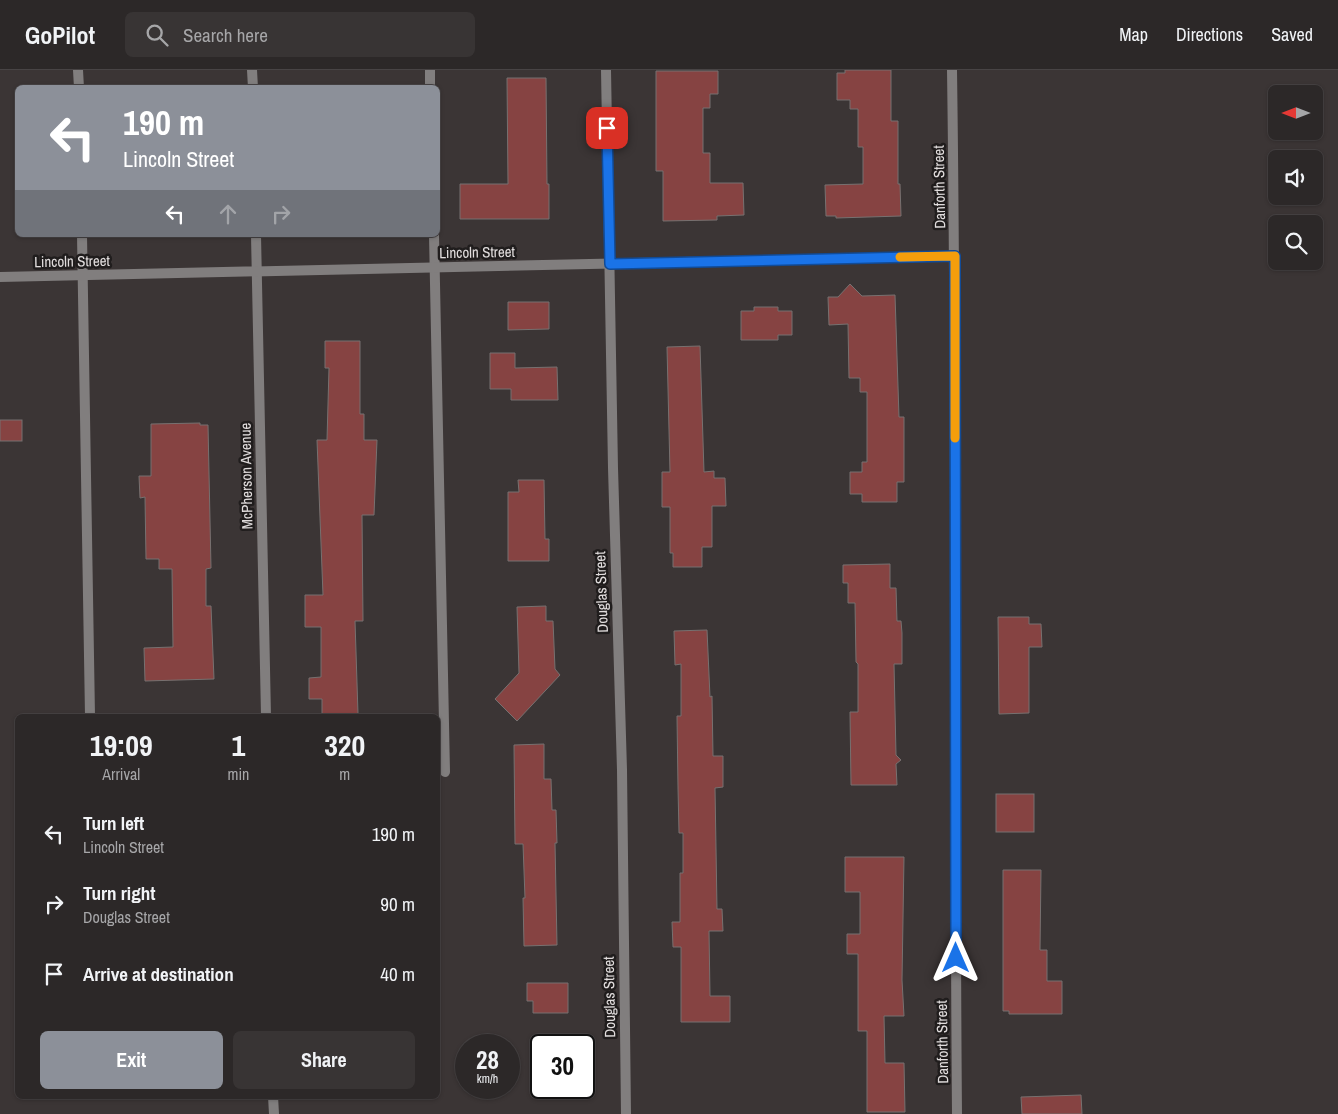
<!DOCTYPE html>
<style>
body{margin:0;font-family:"Archivo Narrow",sans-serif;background:#383434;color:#f1f3f6;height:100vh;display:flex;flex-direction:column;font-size:19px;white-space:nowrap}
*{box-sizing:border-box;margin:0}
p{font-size:16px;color:#a6a6a8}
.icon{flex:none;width:28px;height:28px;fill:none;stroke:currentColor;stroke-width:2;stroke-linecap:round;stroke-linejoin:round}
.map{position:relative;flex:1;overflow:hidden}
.details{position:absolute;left:15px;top:644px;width:425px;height:385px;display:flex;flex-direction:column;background:#2c2828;border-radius:8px;box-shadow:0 1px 4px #0004,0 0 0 1px #484445}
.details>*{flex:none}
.banner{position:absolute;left:15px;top:15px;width:425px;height:152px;border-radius:8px;box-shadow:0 1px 4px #0004,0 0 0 1px #484445;background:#8c9099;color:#fff;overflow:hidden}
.needle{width:32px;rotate:270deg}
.tools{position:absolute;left:1268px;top:15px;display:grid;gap:10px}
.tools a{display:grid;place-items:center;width:55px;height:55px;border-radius:8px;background:#2c2828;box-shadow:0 1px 4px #0004,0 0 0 1px #484445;font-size:25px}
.speed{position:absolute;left:455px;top:964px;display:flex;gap:10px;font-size:25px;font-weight:700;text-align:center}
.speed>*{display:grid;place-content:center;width:65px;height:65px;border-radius:50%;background:#2c2828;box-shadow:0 1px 4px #0004,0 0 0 1px #484445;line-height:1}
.speed small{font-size:12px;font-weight:400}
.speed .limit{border:2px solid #111;border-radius:8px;background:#fff;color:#111}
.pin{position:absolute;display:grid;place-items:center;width:42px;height:42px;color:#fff;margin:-21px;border-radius:10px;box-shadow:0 2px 8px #0006}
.me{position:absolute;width:55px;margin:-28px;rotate:0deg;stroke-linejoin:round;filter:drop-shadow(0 0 4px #0008)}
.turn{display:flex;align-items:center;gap:18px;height:105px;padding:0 25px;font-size:22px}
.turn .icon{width:65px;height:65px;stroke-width:2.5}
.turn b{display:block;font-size:35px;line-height:42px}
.lanes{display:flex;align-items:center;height:48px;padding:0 25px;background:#0003;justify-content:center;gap:25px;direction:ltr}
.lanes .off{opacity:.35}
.eta{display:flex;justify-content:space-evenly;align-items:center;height:85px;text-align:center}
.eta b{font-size:30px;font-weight:700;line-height:35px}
.button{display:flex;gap:10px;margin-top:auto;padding:10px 25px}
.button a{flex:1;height:58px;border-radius:8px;background:#8c9099;color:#fff;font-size:20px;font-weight:700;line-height:58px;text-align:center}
.button a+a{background:#383434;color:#f1f3f6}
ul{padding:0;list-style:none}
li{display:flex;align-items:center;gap:15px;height:70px;padding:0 25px}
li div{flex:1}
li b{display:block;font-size:19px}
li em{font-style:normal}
header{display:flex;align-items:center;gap:30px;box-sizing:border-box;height:70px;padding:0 25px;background:#2c2828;border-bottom:1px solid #484445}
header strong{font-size:24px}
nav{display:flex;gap:28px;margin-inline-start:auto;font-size:18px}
.search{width:350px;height:45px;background:#383434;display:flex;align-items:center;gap:12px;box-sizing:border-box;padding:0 18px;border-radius:8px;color:#a6a6a8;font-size:19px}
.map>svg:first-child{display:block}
.building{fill:#864342;stroke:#777170}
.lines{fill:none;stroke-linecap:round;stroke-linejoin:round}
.lane{stroke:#817e7e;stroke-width:10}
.street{stroke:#817e7e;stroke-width:10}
.route-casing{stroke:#114b97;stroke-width:12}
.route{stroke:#1a73e8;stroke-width:9}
.slow{stroke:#f59e0b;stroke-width:9}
.labels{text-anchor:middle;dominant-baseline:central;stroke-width:5;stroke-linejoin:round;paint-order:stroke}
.street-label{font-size:15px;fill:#e1dddd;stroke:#201d1d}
</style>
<header>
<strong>GoPilot</strong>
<div class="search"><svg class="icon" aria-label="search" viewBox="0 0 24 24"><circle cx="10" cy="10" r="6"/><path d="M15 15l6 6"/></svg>Search here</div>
<nav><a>Map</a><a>Directions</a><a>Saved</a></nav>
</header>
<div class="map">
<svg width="1338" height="1044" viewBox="0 0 1338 1044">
<rect width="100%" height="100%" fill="#3b3535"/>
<!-- building -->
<g class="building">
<path d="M 845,0 L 891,0 L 891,51 L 898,51 L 898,114 L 900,114 L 901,146 L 836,148 L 836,146 L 826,146 L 825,115 L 863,114 L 863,77 L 858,77 L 858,39 L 850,39 L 850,30 L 837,30 L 837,3 L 845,3 Z"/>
<path d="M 656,1 L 718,1 L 718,24 L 710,24 L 710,38 L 703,38 L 703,83 L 710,83 L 710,113 L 743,113 L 744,145 L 717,146 L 717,150 L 663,151 L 663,101 L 656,101 Z"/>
<path d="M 507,8 L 546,8 L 547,114 L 549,114 L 549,149 L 460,149 L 460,114 L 508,114 Z"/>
<path d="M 850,214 L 862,226 L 895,225 L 899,347 L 904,347 L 904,412 L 897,412 L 897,432 L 862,432 L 862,424 L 850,424 L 850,402 L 862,402 L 862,392 L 867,392 L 867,322 L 860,322 L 860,308 L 849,308 L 848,254 L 829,255 L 828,227 L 838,227 Z"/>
<path d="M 508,232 L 549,232 L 549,259 L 508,260 Z"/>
<path d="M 754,237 L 778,237 L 778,241 L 792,241 L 792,265 L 778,265 L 778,270 L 741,270 L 741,241 L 754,241 Z"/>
<path d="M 325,271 L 360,271 L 360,344 L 364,344 L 364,370 L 377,370 L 374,445 L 362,445 L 363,551 L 355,551 L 358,644 L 322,644 L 322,629 L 309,629 L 309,608 L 321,607 L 321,557 L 305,557 L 305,525 L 323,525 L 317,370 L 327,370 L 329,298 L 325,298 Z"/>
<path d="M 700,276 L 704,402 L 714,401 L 714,408 L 725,408 L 726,436 L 712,436 L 712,477 L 702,477 L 702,497 L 673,497 L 673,483 L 670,483 L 670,437 L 662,437 L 662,402 L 670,402 L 667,277 Z"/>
<path d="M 490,283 L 515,283 L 515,298 L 557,297 L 558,330 L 511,330 L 511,319 L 490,319 Z"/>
<rect x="0" y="350" width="22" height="21"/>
<path d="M 200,353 L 200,355 L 208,355 L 211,498 L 206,499 L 206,536 L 211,536 L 214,609 L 145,611 L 144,578 L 173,577 L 172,499 L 159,499 L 159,489 L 146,489 L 145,427 L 140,428 L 139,406 L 151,406 L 151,354 Z"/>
<path d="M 518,410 L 544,410 L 545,469 L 549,469 L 549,491 L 508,491 L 508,422 L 519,422 Z"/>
<path d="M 890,494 L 890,518 L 896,518 L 897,551 L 901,551 L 902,563 L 902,594 L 894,594 L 896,685 L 901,690 L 896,694 L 897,715 L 851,715 L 850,642 L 858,642 L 858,594 L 856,592 L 855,533 L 848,533 L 848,513 L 843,513 L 843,495 Z"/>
<path d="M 546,536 L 546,551 L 553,551 L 555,599 L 560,605 L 517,651 L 495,629 L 519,603 L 517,537 Z"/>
<path d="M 998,547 L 1029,547 L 1029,554 L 1041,554 L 1042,577 L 1029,577 L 1029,643 L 999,644 Z"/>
<path d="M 707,560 L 710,627 L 712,626 L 713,686 L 723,686 L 723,717 L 715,718 L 717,839 L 722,839 L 723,861 L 709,861 L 710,926 L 730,926 L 730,952 L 681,952 L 681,877 L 673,877 L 672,852 L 680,852 L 680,803 L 683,803 L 683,763 L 679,763 L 678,718 L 677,646 L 681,646 L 681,594 L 675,595 L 674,561 Z"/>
<path d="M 544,674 L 544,709 L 551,709 L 552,740 L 556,740 L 557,773 L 555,773 L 557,875 L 524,876 L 523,828 L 525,828 L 523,774 L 515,774 L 514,675 Z"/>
<rect x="996" y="724" width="38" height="38"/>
<path d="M 845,787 L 904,787 L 902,910 L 904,946 L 884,946 L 885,993 L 904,993 L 905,1042 L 867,1042 L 867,961 L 858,961 L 858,884 L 847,884 L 847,864 L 860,864 L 860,822 L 845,822 Z"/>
<path d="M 1003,800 L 1041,800 L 1040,880 L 1047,880 L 1047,911 L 1062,911 L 1062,944 L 1009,944 L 1009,941 L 1003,941 Z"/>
<path d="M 527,913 L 568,913 L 568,943 L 533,943 L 533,931 L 527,931 Z"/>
<path d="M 1081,1025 L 1082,1044 L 1022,1044 L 1021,1027 Z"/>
</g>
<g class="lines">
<!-- lane -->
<g class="lane">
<path d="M 78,0 L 79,18"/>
<path d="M 430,0 L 430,18"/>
<path d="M 82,165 L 90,646"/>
<path d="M 434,165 L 445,702"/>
</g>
<!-- street -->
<g class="street">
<path d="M 252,0 L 253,18"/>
<path d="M 606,0 L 613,398 L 622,700 L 626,1044"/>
<path d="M 952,0 C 957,348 954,696 957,1044"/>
<path d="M 256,165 L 266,646"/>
<path d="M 0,207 L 955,186"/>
<path d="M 273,1026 L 274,1044"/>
</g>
</g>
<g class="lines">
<defs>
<path id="route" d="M 607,58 L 610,194 L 955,186 L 956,888"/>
</defs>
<!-- route casing -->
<use href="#route" class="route-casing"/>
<!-- route -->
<use href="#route" class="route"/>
<!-- slow -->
<path class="slow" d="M 900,187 L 955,186 L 955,368"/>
</g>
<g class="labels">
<!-- street labels -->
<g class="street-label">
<text transform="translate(939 117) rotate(-91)">Danforth Street</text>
<text transform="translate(477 182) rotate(-1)">Lincoln Street</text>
<text transform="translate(72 191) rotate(-1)">Lincoln Street</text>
<text transform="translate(246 406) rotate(-91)">McPherson Avenue</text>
<text transform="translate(601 522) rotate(-92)">Douglas Street</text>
<text transform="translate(609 927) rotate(-91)">Douglas Street</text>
<text transform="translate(942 972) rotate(-91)">Danforth Street</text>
</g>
</g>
</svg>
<div class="tools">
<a><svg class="needle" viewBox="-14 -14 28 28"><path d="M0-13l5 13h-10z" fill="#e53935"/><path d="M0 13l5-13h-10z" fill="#a6a6a8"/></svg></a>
<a><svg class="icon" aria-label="sound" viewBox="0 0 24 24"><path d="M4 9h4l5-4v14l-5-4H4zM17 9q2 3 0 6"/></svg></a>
<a><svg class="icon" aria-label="search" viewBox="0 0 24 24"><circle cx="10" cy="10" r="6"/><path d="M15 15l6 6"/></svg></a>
</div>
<div class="speed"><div>28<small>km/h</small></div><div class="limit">30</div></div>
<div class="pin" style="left:607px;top:58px;background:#d93025"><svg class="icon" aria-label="arrive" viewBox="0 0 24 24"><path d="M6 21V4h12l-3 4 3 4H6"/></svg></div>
<svg class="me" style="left:956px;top:888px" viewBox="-20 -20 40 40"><path d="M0-17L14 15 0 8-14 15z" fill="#1a73e8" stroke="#fff" stroke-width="4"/></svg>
<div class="banner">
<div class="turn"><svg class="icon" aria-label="left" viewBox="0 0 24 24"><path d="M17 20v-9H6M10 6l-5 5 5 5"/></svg><div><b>190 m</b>Lincoln Street</div></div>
<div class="lanes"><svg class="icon" aria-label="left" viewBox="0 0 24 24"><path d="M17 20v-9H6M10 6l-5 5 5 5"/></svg><svg class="icon off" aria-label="ahead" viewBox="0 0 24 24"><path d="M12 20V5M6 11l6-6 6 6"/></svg><svg class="icon off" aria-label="right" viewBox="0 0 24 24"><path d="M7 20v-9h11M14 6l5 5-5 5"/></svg></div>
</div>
<section class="details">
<div class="eta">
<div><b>19:09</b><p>Arrival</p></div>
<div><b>1</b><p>min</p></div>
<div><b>320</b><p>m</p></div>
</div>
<ul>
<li><svg class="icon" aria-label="left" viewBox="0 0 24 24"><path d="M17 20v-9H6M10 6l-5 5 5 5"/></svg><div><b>Turn left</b><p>Lincoln Street</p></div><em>190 m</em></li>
<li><svg class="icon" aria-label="right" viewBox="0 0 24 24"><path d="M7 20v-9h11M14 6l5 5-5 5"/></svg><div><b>Turn right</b><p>Douglas Street</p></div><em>90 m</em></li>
<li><svg class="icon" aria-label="arrive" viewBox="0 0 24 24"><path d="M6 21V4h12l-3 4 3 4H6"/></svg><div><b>Arrive at destination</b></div><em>40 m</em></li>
</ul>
<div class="button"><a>Exit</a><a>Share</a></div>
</section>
</div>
